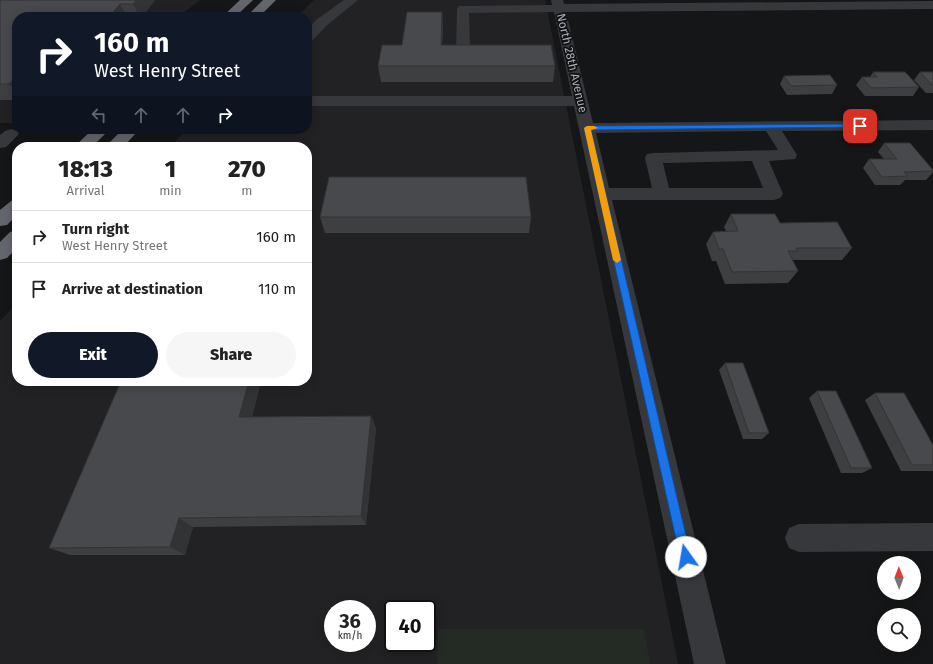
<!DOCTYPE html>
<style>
body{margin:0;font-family:"Fira Sans",sans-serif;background:#f6f6f6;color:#222;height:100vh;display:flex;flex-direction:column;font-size:15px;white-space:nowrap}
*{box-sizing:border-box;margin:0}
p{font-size:13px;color:#767676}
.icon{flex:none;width:22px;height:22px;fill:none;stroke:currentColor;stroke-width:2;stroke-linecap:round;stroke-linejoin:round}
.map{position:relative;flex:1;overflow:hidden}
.drawer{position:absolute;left:12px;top:142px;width:300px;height:244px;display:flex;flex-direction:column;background:#fff;border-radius:16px;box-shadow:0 2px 10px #0003}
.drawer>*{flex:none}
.banner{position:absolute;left:12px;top:12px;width:300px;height:122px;border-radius:16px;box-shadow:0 2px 10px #0003;background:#111827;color:#fff;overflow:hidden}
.needle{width:26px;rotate:359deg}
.fabs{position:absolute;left:877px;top:556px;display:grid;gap:8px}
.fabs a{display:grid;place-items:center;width:44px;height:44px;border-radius:50%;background:#fff;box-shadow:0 2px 10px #0003;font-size:20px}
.speed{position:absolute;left:324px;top:600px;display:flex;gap:8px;font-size:20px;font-weight:700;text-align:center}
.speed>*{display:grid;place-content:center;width:52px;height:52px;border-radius:50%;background:#fff;box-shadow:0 2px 10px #0003;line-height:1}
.speed small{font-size:10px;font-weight:400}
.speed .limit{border:2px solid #111;border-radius:6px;background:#fff;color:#111}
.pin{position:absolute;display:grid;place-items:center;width:34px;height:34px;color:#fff;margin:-17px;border-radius:8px;box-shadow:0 2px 6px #0006}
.me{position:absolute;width:44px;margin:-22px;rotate:347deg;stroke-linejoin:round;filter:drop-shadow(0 0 3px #0008)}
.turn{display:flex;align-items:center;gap:14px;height:84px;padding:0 16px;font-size:18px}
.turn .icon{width:52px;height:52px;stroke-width:2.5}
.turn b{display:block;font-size:28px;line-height:34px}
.lanes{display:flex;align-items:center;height:38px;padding:0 16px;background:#0003;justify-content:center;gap:20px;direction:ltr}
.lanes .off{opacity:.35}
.eta{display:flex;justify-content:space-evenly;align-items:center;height:68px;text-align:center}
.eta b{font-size:24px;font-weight:800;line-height:28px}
.cta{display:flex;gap:8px;margin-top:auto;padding:8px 16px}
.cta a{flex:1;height:46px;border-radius:24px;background:#111827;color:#fff;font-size:16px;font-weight:800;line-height:46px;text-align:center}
.cta a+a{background:#f6f6f6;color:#222}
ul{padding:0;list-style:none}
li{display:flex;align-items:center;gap:12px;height:52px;padding:0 16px;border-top:1px solid #e0e0e0}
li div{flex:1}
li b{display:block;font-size:15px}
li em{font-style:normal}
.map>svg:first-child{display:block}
.built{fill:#222224;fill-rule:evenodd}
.green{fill:#242b24}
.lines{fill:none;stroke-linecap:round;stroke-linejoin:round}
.minor{fill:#37383c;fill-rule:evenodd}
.highway{fill:#63666c;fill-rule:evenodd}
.wall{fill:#3e3f41}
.shaded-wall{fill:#323335}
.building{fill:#48494c;stroke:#323335}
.route{fill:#1a73e8;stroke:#114b97}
.slow{fill:#f59e0b}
.labels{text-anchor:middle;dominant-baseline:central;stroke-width:3.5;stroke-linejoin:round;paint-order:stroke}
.street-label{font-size:12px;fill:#a9aeb6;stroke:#101112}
</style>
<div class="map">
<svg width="933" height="664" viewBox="0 0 933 664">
<rect width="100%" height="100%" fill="#151617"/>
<!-- built -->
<g class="built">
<path d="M 0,0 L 200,0 L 178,17 L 17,17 L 17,123 L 0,123 Z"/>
<path d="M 314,0 L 545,0 L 678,664 L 0,664 L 0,321 L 17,303 L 17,381 L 307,381 L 307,147 L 170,147 L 187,129 L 307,129 L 307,17 L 297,17 ZM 333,609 L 367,609 L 367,643 L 333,643 ZM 393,609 L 427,609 L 427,643 L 393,643 Z"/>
</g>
<!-- green -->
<path class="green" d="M 438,629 L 644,629 L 650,664 L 437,664 Z"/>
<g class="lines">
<!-- minor -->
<g class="minor">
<path d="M 344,0 L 358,0 L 326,26 L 312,41 L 307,42 L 307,30 L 316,20 Z"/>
<path d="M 551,0 L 563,0 L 564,4 L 933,1 L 933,9 L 566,12 L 593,123 L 933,120 L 933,130 L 782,131 L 797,155 L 795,159 L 769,161 L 783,194 L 780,198 L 774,200 L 612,200 L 726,664 L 694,664 L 574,106 L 307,106 L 307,96 L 572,96 L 554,12 L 469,13 L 470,50 L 490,51 L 492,54 L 490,57 C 480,59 468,59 458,57 L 456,54 L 457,9 L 459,6 L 552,5 ZM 766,131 L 778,150 L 653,153 L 647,154 L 645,158 L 652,188 L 609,188 L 596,133 ZM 752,161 L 763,188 L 669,188 L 663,163 Z"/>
<path d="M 11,129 L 17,131 L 19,134 L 6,147 L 0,148 L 0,135 L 5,131 Z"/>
<path d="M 933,523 L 933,551 L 799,552 L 789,548 L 785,538 L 789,528 L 799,524 Z"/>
</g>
<!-- highway -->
<g class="highway">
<path d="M 240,0 L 253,0 L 235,17 L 222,17 Z"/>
<path d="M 263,0 L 276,0 L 259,17 L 246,17 Z"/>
<path d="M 93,129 L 110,129 L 92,147 L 74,147 Z"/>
<path d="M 123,129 L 140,129 L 123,147 L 105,147 Z"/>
<path d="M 17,199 L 17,215 L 7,225 L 0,226 L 0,210 L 11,201 Z"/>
<path d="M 17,230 L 17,248 L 7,258 L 0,260 L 0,242 L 10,232 Z"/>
</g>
</g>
<!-- wall -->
<g class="wall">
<path d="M 0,0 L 155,0 L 142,17 L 17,17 L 17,100 L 0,100 Z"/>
<path d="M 442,12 L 443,27 L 442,45 L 555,66 L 553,82 L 381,82 L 378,66 L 402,45 Z"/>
<path d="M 873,72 L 919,87 L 913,96 L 865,96 L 856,85 L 862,77 L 870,77 Z"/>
<path d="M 920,72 L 933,72 L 933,93 L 926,93 L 914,80 Z"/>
<path d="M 784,76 L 837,85 L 832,94 L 787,95 L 780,84 Z"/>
<path d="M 884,143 L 933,170 L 933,172 L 926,180 L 905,180 L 900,185 L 875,185 L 863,168 L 869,159 L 884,159 L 878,152 Z"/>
<path d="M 731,214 L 780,223 L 852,248 L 842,260 L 792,260 L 798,271 L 788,283 L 725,284 L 716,261 L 712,261 L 706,244 L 713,232 L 726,231 L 724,227 Z"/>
<path d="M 320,217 L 531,217 L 529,233 L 325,233 Z"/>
<path d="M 725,363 L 769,433 L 762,439 L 743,439 L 719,370 Z"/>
<path d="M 261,381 L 252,417 L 371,416 L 376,428 L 366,525 L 193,527 L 185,555 L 70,555 L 49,548 Z"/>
<path d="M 817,391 L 872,468 L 862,473 L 841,473 L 809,398 Z"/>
<path d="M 875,393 L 933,445 L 933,471 L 901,471 L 865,400 Z"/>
</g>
<!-- shaded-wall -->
<g class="shaded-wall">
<path d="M 136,0 L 155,0 L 142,17 L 140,17 L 133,4 Z"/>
<path d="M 120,4 L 127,17 L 109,17 Z"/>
<path d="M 442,12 L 443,27 L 441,61 L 441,45 Z"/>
<path d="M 17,75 L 17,94 L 9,84 Z"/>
<path d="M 249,381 L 261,381 L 249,429 L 239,417 Z"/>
<path d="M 371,416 L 376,428 L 366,525 L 361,516 Z"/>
<path d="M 179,518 L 193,527 L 185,555 L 170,547 Z"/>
</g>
<!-- building -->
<g class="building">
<path d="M 0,0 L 136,0 L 133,4 L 120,4 L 109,17 L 17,17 L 17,75 L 9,84 L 0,84 Z"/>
<path d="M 407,12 L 442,12 L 441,45 L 551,45 L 555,66 L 378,66 L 382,45 L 402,45 Z"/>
<path d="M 873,72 L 905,72 L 919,87 L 871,88 L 862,77 L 877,77 Z"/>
<path d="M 920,72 L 933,72 L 933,85 L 932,85 Z"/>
<path d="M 830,75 L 837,85 L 791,86 L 784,76 Z"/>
<path d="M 884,143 L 910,143 L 933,170 L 933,171 L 904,172 L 908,176 L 882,177 L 869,159 L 897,159 Z"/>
<path d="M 329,177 L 526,177 L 531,217 L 320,217 Z"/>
<path d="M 731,214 L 775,214 L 780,223 L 837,222 L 852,248 L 796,248 L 798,251 L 788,251 L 798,271 L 732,272 L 723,249 L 719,249 L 713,232 L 738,231 Z"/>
<path d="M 725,363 L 743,363 L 769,433 L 749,433 Z"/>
<path d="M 121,381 L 249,381 L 239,417 L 371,416 L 361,516 L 179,518 L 170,547 L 49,548 Z"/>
<path d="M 817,391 L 836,391 L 872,468 L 851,468 Z"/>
<path d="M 875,393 L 904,393 L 933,445 L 933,465 L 912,465 Z"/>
</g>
<!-- route -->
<path class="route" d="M 860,124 L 863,126 L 862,127 L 591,130 L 691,557 L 690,561 L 686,563 L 681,561 L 680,557 L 584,128 L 587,126 Z"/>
<!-- slow -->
<path class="slow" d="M 587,126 L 594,126 L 598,128 L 591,130 L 621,260 L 617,263 L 613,260 L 584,128 Z"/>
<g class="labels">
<!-- street labels -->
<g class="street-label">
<text transform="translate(572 63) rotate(77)">North 28th Avenue</text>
</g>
</g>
</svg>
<div class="fabs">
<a><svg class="needle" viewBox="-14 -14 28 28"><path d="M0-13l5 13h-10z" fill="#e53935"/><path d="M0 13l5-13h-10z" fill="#767676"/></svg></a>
<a><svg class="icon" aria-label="search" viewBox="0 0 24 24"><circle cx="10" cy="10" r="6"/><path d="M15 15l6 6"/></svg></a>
</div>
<div class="speed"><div>36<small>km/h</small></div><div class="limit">40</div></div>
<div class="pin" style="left:860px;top:126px;background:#d93025"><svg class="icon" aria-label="arrive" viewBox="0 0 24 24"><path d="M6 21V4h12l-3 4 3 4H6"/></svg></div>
<svg class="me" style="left:686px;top:557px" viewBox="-20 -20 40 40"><circle r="19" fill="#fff"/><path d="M0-13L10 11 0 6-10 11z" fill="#1a73e8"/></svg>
<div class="banner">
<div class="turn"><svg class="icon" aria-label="right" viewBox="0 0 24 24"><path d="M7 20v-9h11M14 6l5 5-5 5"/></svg><div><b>160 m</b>West Henry Street</div></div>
<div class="lanes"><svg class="icon off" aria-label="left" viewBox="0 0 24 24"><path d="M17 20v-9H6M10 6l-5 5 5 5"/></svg><svg class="icon off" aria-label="ahead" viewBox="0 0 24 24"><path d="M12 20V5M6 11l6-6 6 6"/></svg><svg class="icon off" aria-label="ahead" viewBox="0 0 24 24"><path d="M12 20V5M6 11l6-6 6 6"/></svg><svg class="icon" aria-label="right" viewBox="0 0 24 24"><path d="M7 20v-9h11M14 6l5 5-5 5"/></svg></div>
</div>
<section class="drawer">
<div class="eta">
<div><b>18:13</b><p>Arrival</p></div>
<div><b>1</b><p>min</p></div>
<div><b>270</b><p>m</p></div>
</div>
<ul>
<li><svg class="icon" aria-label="right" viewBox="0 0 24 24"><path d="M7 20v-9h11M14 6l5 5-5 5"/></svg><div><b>Turn right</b><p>West Henry Street</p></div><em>160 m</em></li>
<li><svg class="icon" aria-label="arrive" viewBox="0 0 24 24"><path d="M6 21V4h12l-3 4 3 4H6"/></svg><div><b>Arrive at destination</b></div><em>110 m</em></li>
</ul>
<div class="cta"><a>Exit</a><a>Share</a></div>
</section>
</div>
